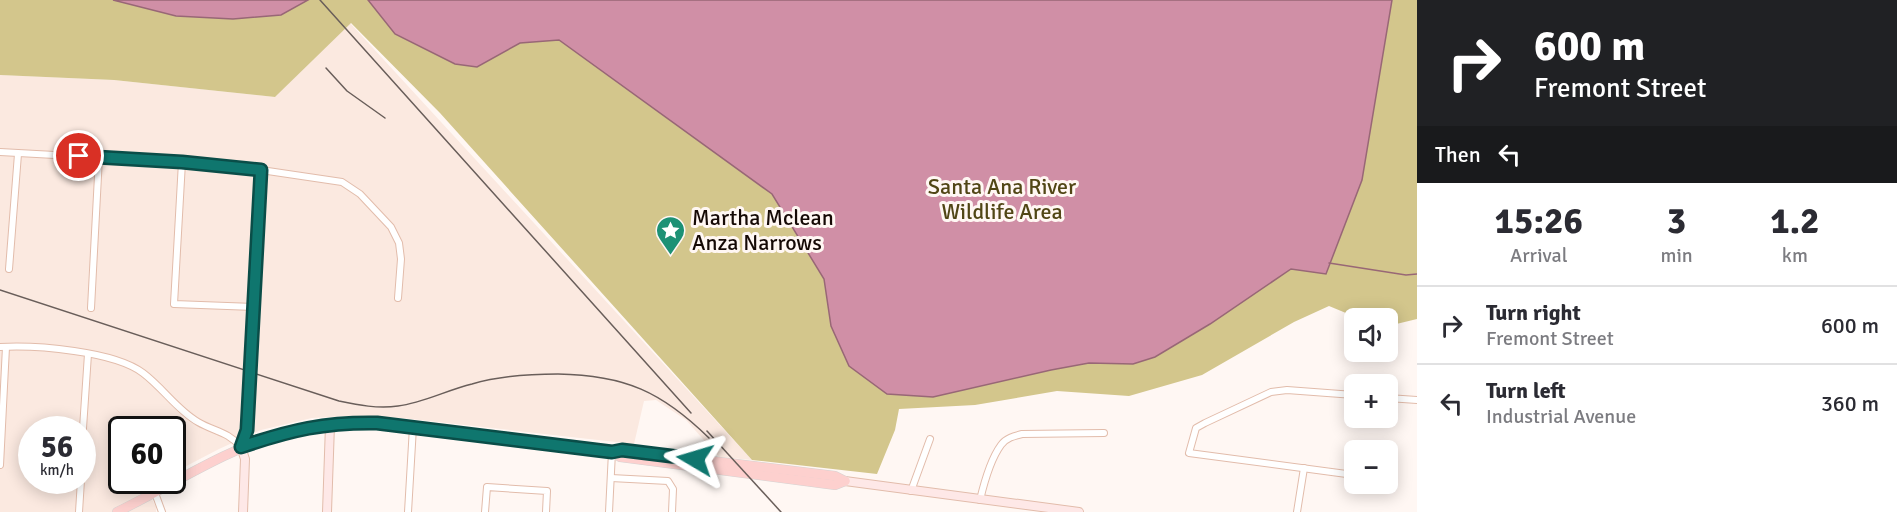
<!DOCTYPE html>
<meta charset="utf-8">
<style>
body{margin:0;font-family:Signika,sans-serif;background:#f7f7f7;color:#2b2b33;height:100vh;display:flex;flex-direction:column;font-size:22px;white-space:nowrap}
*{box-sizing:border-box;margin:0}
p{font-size:20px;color:#7c7c81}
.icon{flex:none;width:33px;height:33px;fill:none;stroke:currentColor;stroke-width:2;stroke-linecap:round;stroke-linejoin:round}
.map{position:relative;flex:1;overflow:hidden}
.sheet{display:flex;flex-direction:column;background:#fff;width:480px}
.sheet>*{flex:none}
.banner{background:#202124;color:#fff;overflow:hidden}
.buttons{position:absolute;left:1344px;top:308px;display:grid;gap:12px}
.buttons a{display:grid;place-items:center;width:54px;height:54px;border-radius:9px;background:#fff;box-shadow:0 3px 15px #0003;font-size:30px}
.speed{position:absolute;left:18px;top:416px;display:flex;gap:12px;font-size:30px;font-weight:700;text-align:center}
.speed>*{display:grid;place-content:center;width:78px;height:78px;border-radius:50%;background:#fff;box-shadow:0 3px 15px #0003;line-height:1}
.speed small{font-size:15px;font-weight:400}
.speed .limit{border:3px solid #111;border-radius:9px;background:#fff;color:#111}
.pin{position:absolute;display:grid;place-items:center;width:51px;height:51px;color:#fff;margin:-26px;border:3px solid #fff;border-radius:50%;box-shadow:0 2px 6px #0007}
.me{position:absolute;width:66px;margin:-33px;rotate:277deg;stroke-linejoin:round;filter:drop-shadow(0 0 4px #0008)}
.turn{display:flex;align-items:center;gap:21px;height:126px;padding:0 18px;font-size:27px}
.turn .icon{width:78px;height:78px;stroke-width:2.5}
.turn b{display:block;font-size:42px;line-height:51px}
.then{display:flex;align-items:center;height:57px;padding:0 18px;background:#0003;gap:12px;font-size:22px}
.eta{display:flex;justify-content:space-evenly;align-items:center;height:102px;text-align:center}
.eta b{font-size:36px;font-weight:800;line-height:42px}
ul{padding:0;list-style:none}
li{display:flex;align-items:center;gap:18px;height:78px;padding:0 18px;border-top:2px solid #e1e1e2}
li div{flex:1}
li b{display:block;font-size:22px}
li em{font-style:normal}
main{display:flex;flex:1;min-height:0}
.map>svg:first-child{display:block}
.built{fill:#fbe9e0;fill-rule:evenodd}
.green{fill:#d3c68c}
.water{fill:#d08fa6;stroke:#986776;stroke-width:1.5}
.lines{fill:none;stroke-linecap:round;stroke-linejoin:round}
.stream{stroke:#986776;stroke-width:1.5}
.street-casing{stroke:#e2bcab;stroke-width:8}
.secondary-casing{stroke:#e2bcab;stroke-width:10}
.primary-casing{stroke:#d5d3d2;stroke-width:10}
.street{stroke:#fff;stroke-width:6}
.secondary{stroke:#fee8e7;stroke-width:8}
.primary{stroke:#fdd0ce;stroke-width:9}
.rail{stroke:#695e5a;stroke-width:1.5}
.route-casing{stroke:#0a4d48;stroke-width:15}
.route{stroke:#0f766e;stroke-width:10}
.labels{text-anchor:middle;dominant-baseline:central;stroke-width:6;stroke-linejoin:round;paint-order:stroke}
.park-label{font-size:22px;fill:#514615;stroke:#fff7f3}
.poi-label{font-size:22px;fill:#150905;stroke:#fff7f3;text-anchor:start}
</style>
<main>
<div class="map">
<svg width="1417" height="512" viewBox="0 0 1417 512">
<rect width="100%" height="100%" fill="#fff7f3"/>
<!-- built -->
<path class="built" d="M 350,23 L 752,460 L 719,457 L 686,420 L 656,400 L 644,401 L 634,444 L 402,418 L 348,416 L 312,418 L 261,430 L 219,449 L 173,473 L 172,429 L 122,429 L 122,480 L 160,480 L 146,488 L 156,507 L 156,512 L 0,512 L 0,75 L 114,80 L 275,97 ZM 32,429 L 82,429 L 82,480 L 32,480 Z"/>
<!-- green -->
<path class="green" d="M 0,0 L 1417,0 L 1417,319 L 1388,326 L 1388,318 L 1358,318 L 1329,306 L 1294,322 L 1202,375 L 1129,396 L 1057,391 L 975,405 L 899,409 L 895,430 L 877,474 L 752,460 L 440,113 L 351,23 L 275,97 L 114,80 L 0,75 Z"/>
<!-- water -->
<g class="water">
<path d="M 113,0 L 308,0 L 281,15 L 233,19 L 176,16 Z"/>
<path d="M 368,0 L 1392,0 L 1362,180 L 1326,274 L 1291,269 L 1210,324 L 1155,357 L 1133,364 L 1089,363 L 1051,370 L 933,397 L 887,394 L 849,366 L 831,326 L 824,279 L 772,194 L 559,40 L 520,43 L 477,67 L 455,64 L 395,34 Z"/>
</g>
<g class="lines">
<!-- stream -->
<path class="stream" d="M 1329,263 L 1406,275 L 1417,274"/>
<defs>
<g id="street">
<path d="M 0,152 L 182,162 L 261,170 L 342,182 L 360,194 L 391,227 L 399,243 L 401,259 L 398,298"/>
<path d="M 182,162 L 174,304 L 254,307"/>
<path d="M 9,269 L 18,154"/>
<path d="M 91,308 L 99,157"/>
<path d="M 0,347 C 36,345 114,351 143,373 C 163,388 177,410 198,422 C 215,432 227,431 241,447 L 247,431 L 261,170"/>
<path d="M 1354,395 L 1287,390 L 1271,392 L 1205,423 L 1196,428 L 1189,453 L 1354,475"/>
<path d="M 1388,398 L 1417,400"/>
<path d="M 82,443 L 88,354"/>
<path d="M 0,465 L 6,347"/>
<path d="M 611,478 L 668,481 L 673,489 L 672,512"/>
<path d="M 911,491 L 930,439"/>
<path d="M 155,493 L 162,512"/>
<path d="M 980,500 C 984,483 990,460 1001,445 C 1006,438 1014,436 1022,434 L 1104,433"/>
<path d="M 79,512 L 81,480"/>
<path d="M 408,512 L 413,427"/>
<path d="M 485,512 L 487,487 L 547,491 L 546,512"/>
<path d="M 609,512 L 612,452"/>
<path d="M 1297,512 L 1304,468"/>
</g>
<g id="secondary">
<path d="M 241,447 L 245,459 L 243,512"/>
<path d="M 845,481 L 1079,512"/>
<path d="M 327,512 L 330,425"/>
</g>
<g id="primary">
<path d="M 612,452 L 622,450 L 835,476 L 845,481"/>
<path d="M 117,512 C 170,486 225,450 282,433 C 340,416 400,426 459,433 C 501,438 544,444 586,449 L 612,452 L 620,457 L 835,485 L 845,481"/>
</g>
</defs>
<!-- street casing -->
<use href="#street" class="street-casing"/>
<!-- secondary casing -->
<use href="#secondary" class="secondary-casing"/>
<!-- primary casing -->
<use href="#primary" class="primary-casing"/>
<!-- street -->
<use href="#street" class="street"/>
<!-- secondary -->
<use href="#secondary" class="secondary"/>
<!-- primary -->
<use href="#primary" class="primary"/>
<!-- rail -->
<g class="rail">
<path d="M 320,0 L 691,413"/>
<path d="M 326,68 L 347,91 L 385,118"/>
<path d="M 0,290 L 339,401 C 358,405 378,409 398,406 C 423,403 447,390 472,384 C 500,376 529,374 558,374 C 625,375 662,392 709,438"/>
<path d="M 707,431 L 781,512"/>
</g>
</g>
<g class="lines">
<defs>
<path id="route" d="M 79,156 L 182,162 L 261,170 L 247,430 L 241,447 C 291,430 325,422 377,423 L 612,452 L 622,450 L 695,459"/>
</defs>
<!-- route casing -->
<use href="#route" class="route-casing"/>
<!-- route -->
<use href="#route" class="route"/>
</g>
<!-- icons -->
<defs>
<symbol id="sight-pin" viewBox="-11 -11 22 30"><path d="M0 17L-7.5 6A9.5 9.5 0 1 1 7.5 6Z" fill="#1d9175" stroke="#fff7f3"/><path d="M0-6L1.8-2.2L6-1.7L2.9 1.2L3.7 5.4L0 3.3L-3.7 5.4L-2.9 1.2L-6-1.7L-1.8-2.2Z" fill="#fff"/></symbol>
</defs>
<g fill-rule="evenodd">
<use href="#sight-pin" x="654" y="214" width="33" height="45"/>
</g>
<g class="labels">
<!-- park labels -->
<g class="park-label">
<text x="1002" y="186">Santa Ana River<tspan x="1002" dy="25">Wildlife Area</tspan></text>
</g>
<!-- poi labels -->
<g class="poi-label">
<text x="692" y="217">Martha Mclean<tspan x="692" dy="25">Anza Narrows</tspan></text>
</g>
</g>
</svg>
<div class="buttons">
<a><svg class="icon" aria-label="sound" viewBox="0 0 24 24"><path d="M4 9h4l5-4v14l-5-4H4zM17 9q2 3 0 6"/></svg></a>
<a>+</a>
<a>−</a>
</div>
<div class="speed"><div>56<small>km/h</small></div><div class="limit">60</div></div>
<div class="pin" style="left:79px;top:156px;background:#d93025"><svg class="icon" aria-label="arrive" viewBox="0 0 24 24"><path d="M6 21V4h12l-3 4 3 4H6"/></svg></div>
<svg class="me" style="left:695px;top:459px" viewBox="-20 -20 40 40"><path d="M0-17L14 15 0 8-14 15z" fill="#0f766e" stroke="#fff" stroke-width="4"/></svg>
</div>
<section class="sheet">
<div class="banner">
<div class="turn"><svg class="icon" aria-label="right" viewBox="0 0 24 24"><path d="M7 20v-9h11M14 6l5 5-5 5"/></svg><div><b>600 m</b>Fremont Street</div></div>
<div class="then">Then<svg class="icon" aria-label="left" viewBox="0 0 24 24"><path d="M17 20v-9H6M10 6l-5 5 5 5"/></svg></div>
</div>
<div class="eta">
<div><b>15:26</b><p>Arrival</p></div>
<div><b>3</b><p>min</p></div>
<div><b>1.2</b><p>km</p></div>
</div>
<ul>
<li><svg class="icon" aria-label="right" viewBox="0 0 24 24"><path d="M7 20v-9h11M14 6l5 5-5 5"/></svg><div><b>Turn right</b><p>Fremont Street</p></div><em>600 m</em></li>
<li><svg class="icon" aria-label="left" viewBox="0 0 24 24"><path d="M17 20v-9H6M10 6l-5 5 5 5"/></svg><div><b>Turn left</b><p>Industrial Avenue</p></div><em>360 m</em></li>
</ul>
</section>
</main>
